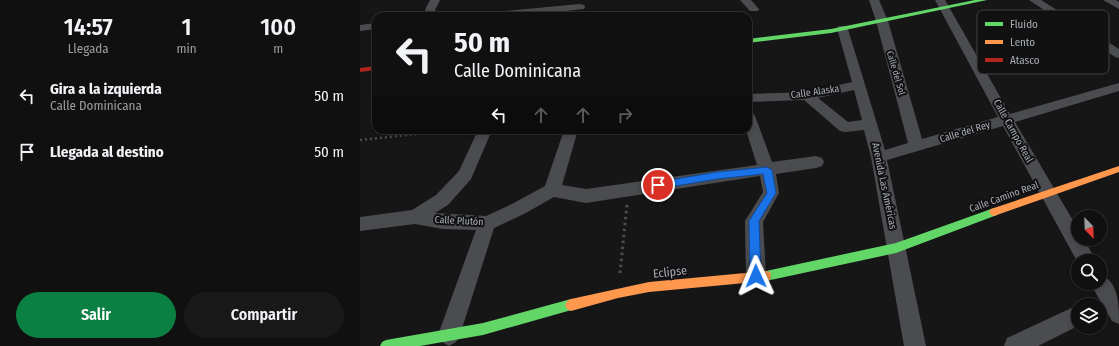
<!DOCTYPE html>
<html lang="es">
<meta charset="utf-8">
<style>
body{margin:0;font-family:"Fira Sans Condensed",sans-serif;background:#19191a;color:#f1f3f6;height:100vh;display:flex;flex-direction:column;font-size:15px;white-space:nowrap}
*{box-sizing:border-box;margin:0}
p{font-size:13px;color:#9c9d9f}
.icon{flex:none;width:22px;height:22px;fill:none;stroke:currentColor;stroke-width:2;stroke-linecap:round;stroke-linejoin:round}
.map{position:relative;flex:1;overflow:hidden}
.sheet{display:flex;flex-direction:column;background:#101011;width:360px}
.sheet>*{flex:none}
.banner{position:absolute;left:12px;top:12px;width:380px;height:122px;border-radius:12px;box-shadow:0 2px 6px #0003,0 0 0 1px #303031;background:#101011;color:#f1f3f6;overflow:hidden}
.needle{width:26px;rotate:157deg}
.tools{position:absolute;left:711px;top:210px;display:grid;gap:8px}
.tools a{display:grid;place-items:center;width:36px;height:36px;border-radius:50%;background:#101011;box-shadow:0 2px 6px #0003,0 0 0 1px #303031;font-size:20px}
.pin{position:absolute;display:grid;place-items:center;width:34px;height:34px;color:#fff;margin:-17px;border:2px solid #fff;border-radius:50%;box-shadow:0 1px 4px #0007}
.me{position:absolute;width:44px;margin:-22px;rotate:359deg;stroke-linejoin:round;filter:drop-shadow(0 0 3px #0008)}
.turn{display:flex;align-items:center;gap:14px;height:84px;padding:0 16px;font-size:18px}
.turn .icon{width:52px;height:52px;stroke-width:2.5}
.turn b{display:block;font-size:28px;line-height:34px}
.lanes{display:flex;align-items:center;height:38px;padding:0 16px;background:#0003;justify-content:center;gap:20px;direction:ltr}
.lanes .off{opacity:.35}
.eta{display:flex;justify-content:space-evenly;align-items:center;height:68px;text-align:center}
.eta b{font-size:24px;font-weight:600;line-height:28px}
.primary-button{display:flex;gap:8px;margin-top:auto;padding:8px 16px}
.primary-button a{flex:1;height:46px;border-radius:24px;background:#0b8043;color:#fff;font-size:16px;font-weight:600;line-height:46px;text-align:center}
.primary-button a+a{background:#19191a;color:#f1f3f6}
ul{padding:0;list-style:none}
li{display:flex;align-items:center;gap:12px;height:56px;padding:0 16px}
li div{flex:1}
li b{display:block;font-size:15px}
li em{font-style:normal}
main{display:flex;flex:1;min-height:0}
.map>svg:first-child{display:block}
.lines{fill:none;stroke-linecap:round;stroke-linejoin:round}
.path-far1{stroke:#4c4e50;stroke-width:2.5;stroke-dasharray:2 3;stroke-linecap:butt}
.path{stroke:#4c4e50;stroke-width:3;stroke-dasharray:2.5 3.5;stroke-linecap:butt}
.street{fill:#4b4c4f;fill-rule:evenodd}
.fast{fill:#63d668;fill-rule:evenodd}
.slow{fill:#ff974d;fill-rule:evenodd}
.jam{fill:#b3261e;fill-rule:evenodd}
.route{fill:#1a73e8;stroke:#114b97}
.labels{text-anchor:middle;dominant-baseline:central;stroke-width:4;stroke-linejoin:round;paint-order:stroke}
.far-street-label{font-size:9px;fill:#a9aeb6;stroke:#111112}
.street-label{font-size:10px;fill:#a9aeb6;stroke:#111112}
.near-street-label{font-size:12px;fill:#a9aeb6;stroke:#111112}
.key{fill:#111112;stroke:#3f4043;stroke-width:1}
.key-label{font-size:11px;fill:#a9aeb6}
</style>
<main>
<section class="sheet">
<div class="eta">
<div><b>14:57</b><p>Llegada</p></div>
<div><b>1</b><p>min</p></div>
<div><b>100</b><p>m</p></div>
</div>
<ul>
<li><svg class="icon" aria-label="left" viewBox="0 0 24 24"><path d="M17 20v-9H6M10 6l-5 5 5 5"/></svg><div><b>Gira a la izquierda</b><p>Calle Dominicana</p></div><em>50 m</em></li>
<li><svg class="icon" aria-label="arrive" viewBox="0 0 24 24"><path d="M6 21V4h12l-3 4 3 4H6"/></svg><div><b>Llegada al destino</b></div><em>50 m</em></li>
</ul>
<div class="primary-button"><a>Salir</a><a>Compartir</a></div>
</section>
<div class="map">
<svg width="759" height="346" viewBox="0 0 759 346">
<rect width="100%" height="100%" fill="#161617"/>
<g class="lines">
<!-- path-far1 -->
<path class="path-far1" d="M 0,140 L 95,130"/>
<!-- path -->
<path class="path" d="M 260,273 L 267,204"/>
<!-- street -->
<g class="street">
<path d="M 70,0 L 80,0 L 75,10 L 78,16 L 68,16 L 65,10 Z"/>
<path d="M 380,0 L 391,0 L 399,9 L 398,11 L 390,11 Z"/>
<path d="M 509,0 L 519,0 L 528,21 L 562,139 L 638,117 L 575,0 L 585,0 L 650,114 L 759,83 L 759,91 L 655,122 L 718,229 L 718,239 L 724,239 L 736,261 L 718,261 L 718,263 L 643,126 L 527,160 L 566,346 L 544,346 L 511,157 L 504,130 L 485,132 L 480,131 L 444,100 L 388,102 L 388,94 L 447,92 L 492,82 L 477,28 L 479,26 L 487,26 L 525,150 L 548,143 L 516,21 ZM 494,90 L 502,120 L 488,122 L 458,98 Z"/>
<path d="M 669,0 L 681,0 L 759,49 L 759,58 L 755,57 Z"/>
<path d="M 743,0 L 756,0 L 759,2 L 759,9 Z"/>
<path d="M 220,4 L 224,5 L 225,7 L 224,9 L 159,16 L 119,16 L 124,13 Z"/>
<path d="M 16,23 L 16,29 L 0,31 L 0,25 Z"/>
<path d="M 388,111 L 393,113 L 395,116 L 412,162 L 456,156 L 462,158 L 464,162 L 462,166 L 456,168 L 416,174 L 419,193 L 403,222 L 406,276 L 403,282 L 396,285 L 389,282 L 386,276 L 385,221 L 403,192 L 400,176 L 226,203 L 194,197 L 164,214 L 134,228 L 100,335 L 96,342 L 89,346 L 82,342 L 78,335 L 116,230 L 83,229 L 55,224 L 0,231 L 0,217 L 52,210 L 76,195 L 99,171 L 118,130 L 132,130 L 111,179 L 88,205 L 75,213 L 126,216 L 152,204 L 185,186 L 204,130 L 218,130 L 202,185 L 226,189 L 397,165 L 386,130 L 388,130 Z"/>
<path d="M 740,274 C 759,282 759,305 759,324 L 752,321 L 730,283 L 740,283 Z"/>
<path d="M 718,305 L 718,326 L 678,346 L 644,346 L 647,338 Z"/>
</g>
<!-- fast -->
<g class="fast">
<path d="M 615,0 L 627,0 L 471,33 L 388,43 L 388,39 L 471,29 Z"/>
<path d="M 634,208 L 637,209 L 639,212 L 637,215 L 536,253 L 406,281 L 402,280 L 401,276 L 402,272 L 406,271 L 536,243 Z"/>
<path d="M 211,299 L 215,301 L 217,305 L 215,309 L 123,335 L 60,346 L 20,346 L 22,342 L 26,340 L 123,323 Z"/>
</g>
<!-- slow -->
<g class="slow">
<path d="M 759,166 L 759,172 L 634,216 L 631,215 L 629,212 L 631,209 Z"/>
<path d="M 406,271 L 410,272 L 411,276 L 410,280 L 406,281 L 289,292 L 258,298 L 211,311 L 207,309 L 205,305 L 207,301 L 211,299 L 289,282 Z"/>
</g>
<!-- jam -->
<path class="jam" d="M 16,66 L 16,70 L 0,72 L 0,68 Z"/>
</g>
<!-- route -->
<path class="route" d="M 407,167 L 412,170 L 416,193 L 399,221 L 401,276 L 399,280 L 396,281 L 392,280 L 390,276 L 389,221 L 407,193 L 403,174 L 357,179 L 298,189 L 294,185 L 298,182 L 357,172 Z"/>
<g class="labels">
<!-- far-street labels -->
<g class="far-street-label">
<text transform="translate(536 73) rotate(74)">Calle del Sol</text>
</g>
<!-- street labels -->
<g class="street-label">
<text transform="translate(455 92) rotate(-8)">Calle Alaska</text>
<text transform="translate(653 131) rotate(61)">Calle Campo Real</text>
<text transform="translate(605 132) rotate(-17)">Calle del Rey</text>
<text transform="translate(524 186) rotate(78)">Avenida Las Américas</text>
<text transform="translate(644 197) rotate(-20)">Calle Camino Real</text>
<text transform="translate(99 221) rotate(3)">Calle Plutón</text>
</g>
<!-- near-street labels -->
<g class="near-street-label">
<text transform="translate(310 272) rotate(-6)">Eclipse</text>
</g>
</g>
<!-- legend -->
<rect x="617" y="10" width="132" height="64" rx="6" class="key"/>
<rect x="625" y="22" width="18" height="4" fill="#63d668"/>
<rect x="625" y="40" width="18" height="4" fill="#ff974d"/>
<rect x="625" y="58" width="18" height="4" fill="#b3261e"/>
<g class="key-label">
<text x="650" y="28">Fluido</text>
<text x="650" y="46">Lento</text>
<text x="650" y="64">Atasco</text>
</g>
</svg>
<div class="tools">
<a><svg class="needle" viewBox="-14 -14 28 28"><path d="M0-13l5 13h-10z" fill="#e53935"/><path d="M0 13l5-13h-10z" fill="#9c9d9f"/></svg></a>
<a><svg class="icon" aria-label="search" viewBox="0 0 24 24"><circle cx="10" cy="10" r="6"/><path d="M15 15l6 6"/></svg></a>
<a><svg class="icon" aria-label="layers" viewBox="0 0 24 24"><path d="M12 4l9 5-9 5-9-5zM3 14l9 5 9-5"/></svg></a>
</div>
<div class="pin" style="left:298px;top:185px;background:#d93025"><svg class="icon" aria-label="arrive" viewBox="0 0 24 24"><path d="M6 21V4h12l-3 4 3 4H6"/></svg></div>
<svg class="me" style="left:396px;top:276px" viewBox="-20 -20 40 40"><path d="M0-17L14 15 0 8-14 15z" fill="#1a73e8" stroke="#fff" stroke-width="4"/></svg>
<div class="banner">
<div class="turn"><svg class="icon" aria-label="left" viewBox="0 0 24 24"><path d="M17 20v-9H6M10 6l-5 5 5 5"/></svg><div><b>50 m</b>Calle Dominicana</div></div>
<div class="lanes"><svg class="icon" aria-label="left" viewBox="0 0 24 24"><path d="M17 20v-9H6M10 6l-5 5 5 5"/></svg><svg class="icon off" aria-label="ahead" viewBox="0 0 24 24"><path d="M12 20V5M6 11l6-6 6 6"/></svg><svg class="icon off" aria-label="ahead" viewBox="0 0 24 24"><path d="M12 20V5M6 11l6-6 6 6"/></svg><svg class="icon off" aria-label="right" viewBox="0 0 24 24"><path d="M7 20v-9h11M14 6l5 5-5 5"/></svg></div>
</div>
</div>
</main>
